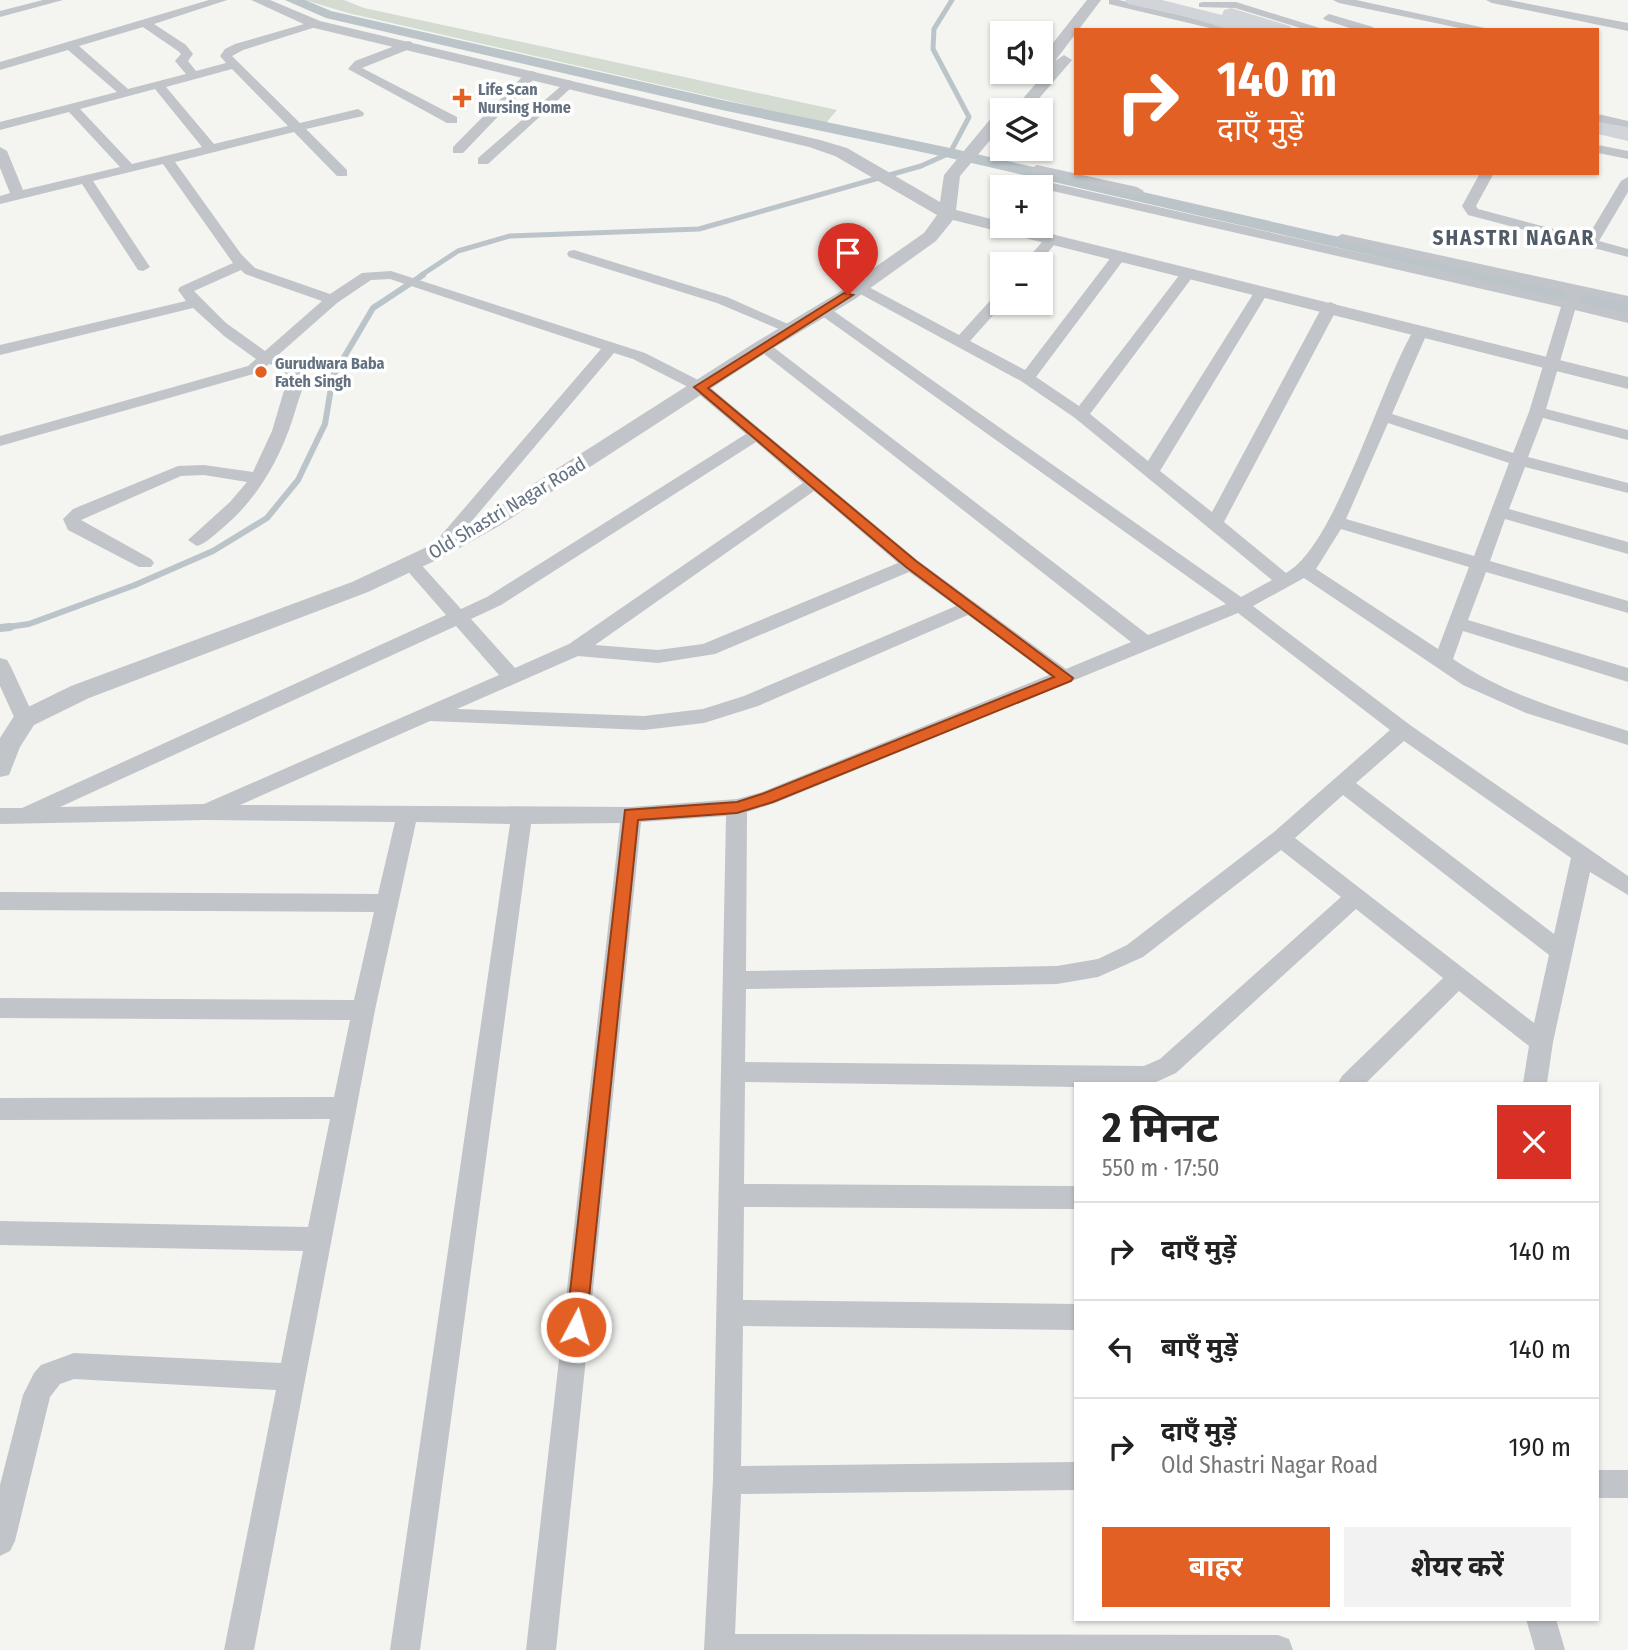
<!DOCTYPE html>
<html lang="hi">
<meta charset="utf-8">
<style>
body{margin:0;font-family:"Fira Sans Condensed","Noto Sans Devanagari",sans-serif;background:#f2f2f2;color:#222;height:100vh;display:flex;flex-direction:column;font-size:26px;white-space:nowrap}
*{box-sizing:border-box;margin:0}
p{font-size:23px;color:#767676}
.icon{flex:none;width:38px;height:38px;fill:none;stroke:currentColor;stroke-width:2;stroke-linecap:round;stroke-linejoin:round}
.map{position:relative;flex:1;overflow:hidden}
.panel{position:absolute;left:1074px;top:1082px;width:525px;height:539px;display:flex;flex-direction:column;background:#fff;border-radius:0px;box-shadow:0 2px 5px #0004}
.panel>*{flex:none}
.hud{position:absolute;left:1074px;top:28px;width:525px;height:147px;border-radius:0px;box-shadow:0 2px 5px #0004;background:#e26023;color:#fff;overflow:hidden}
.tools{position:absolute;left:990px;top:21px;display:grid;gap:14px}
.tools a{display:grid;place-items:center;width:63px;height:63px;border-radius:0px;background:#fff;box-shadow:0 2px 5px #0004;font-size:35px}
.pin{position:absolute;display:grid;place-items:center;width:60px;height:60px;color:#fff;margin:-72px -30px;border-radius:50% 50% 50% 0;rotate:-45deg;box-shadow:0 0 7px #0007}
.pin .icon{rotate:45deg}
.me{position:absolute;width:77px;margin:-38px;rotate:6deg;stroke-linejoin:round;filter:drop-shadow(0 0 5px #0008)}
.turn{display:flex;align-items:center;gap:24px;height:147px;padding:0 28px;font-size:32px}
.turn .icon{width:91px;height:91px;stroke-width:2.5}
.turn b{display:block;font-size:49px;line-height:60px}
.round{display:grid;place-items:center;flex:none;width:74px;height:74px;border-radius:0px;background:#f2f2f2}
.summary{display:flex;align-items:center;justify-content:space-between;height:119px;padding:0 28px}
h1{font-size:42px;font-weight:700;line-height:52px}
.button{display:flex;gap:14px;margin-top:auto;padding:14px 28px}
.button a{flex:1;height:80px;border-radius:0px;background:#e26023;color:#fff;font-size:28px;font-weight:700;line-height:80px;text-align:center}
.button a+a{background:#f2f2f2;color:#222}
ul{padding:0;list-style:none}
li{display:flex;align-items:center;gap:21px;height:98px;padding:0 28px;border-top:2px solid #e0e0e0}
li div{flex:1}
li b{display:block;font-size:26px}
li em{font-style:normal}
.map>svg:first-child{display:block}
.green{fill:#d4dbd1}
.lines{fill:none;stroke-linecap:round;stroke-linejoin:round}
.stream-far2{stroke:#bac4c9;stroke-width:5}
.stream-far1{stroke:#bac4c9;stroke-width:6}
.stream{stroke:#bac4c9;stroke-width:8}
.canal{fill:#bac4c9;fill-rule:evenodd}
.minor{fill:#c1c4c8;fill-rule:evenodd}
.tertiary{fill:#c1c4c8;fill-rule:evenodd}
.trunk{fill:#d1d5da;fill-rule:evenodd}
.route{fill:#e26023;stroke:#933e17;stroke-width:2}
.poi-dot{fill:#e26023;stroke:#fff;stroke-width:2.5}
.labels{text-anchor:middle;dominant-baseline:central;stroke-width:7;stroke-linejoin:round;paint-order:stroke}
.far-poi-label{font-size:16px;font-weight:bold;fill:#637181;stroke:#fff;text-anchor:start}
.street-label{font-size:19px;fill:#637181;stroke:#fff}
.far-district-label{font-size:21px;font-weight:bold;letter-spacing:2px;fill:#515b67;stroke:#fff}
</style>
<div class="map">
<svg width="1628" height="1650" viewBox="0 0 1628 1650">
<rect width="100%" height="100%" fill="#f4f4f0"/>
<!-- green -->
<path class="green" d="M 305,0 L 344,0 L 364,8 L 837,110 L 826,123 L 348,13 Z"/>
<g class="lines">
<!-- stream-far2 -->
<path class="stream-far2" d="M 420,276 L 458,251 L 510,236 L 699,229 L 921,166 L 950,153 L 969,117 L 933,49 L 934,29 L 952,0"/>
<!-- stream-far1 -->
<path class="stream-far1" d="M 0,628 L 29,624 L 135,585 L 213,551 L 267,518 L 298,480 L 325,424 L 333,376 L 373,308 L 423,275"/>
<!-- stream -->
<path class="stream" d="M 0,628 L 10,627"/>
<!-- canal -->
<path class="canal" d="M 285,0 L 305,0 L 331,11 L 722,100 L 950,148 L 1628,303 L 1628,315 L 950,158 L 722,110 L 326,18 Z"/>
<!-- minor -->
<g class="minor">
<path d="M 43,0 L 63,0 L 0,17 L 0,11 Z"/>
<path d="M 209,0 L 227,0 L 154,24 L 186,45 L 193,54 L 188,61 L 196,71 L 226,63 L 220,56 L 225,49 L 235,44 L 311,22 L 319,22 L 319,26 L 243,50 L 232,56 L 300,123 L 358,109 L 364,113 L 363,116 L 306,129 L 347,170 L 347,176 L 337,176 L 294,132 L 175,162 L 241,254 L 255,268 L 330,294 L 362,273 L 391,271 L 645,353 L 706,384 L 917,560 L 1066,669 L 1131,642 L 758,349 L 755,346 L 758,343 L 768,343 L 1148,635 L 1226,604 L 818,313 L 815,310 L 818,307 L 828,307 L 1241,597 L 1272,580 L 1075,418 L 1021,381 L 853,290 L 851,287 L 853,284 L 863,284 L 959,335 L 998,292 L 1003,291 L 1004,303 L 970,341 L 1025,370 L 1115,252 L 1125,252 L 1127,255 L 1125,258 L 1036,377 L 1079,406 L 1184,269 L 1194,269 L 1196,272 L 1194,275 L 1090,414 L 1148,461 L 1255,291 L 1257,288 L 1267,288 L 1269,291 L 1160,471 L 1212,512 L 1322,307 L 1330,302 L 1335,304 L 1338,307 L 1224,522 L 1286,573 C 1336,546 1381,382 1415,328 L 1420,326 L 1428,331 L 1392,414 L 1513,453 L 1529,412 L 1561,307 L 1035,187 L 1030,186 L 1030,180 L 1035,179 L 1563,299 L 1567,292 L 1342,242 L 1335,238 L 1342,234 L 1628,296 L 1628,305 L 1591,295 L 1579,297 L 1577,302 L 1628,313 L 1628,323 L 1575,310 L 1546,409 L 1628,430 L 1628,440 L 1543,418 L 1528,457 L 1628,483 L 1628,493 L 1525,467 L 1509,509 L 1628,542 L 1628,554 L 1505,519 L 1490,561 L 1628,601 L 1628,613 L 1486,572 L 1468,620 L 1628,668 L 1628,682 L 1463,631 L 1453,659 C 1506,695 1567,712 1628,731 L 1628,745 L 1526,713 L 1463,685 L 1304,578 L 1253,606 L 1410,725 L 1628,876 L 1628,895 L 1590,872 L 1553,1042 L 1547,1083 L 1523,1083 L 1529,1046 L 1459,991 L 1366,1083 L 1338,1083 L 1342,1076 L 1443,978 L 1356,909 L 1176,1073 L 1154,1083 L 1076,1083 L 1076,1087 L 745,1082 L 744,1184 L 1076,1186 L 1076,1209 L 744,1207 L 743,1300 L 1076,1304 L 1076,1330 L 743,1326 L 741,1466 L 1076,1462 L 1076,1490 L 741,1494 L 735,1634 L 1278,1635 L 1289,1639 L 1293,1650 L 704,1650 L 713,1480 L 726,816 L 641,822 L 556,1650 L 526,1650 L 620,823 L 531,824 L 420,1650 L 390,1650 L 510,824 L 416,822 L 375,1010 L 254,1650 L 224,1650 L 276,1390 L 74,1379 L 60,1384 L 50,1397 L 15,1541 L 10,1551 L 0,1556 L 0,1485 L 23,1395 L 34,1373 L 41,1365 L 74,1353 L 281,1363 L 303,1251 L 0,1245 L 0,1221 L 308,1227 L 330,1119 L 0,1120 L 0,1098 L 334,1097 L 350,1020 L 0,1018 L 0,998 L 354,1000 L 374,912 L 0,910 L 0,892 L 378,894 L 395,822 L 205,820 L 0,824 L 0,808 L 22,808 L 446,615 L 405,568 L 402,564 L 405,560 L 417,560 L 461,609 L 487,597 L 746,434 L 694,390 L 633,359 L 614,353 L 443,555 L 431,555 L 428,551 L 431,547 L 601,349 L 390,279 L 371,280 L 337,303 L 277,356 C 289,359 298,362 303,374 C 306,383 300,395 297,405 C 283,454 260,498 219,531 C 212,537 206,543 197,546 L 188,540 L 230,502 L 247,482 L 204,475 L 181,476 L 81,520 L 151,559 L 154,563 L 151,567 L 139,567 L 68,530 L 63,519 L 73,509 L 178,466 L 204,465 L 253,472 L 272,431 L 288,377 L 281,367 L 269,364 L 260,372 L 0,446 L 0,436 L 248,366 L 256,359 L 224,336 L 193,308 L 0,355 L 0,345 L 186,301 L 178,290 L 180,287 L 233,263 L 163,164 L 93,181 L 150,267 L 143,271 L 138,270 L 82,184 L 0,204 L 0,196 L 10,193 L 0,168 L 0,147 L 7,151 L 23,190 L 120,167 L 69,112 L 0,130 L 0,122 L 117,92 L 68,50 L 0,70 L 0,62 ZM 143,27 L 178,51 L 181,54 L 175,61 L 186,74 L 128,89 L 79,46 ZM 232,69 L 288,126 L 214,144 L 166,87 ZM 155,89 L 202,147 L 132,164 L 80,109 ZM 241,270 L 245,274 L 322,301 L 265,351 L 226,323 L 194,291 ZM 1388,423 L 1509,463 L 1474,556 L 1346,519 ZM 756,442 L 803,483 L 569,644 L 515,668 L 471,619 L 501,605 ZM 814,491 L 898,563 L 703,644 L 658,650 L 595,645 ZM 1341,529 L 1469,567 L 1438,649 L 1316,569 ZM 909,572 L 956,606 L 744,696 L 703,709 L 644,716 L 457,709 L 578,656 L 658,663 L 715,654 ZM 1238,613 L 1390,730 L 1274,832 L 1127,945 L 1098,959 L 1057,966 L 746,971 L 747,812 L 775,803 ZM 968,615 L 1049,675 L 762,792 L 737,799 L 631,807 L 240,805 L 430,721 L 644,730 L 704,723 L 758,706 ZM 456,626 L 499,675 L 204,804 L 60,807 ZM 1404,741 L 1571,858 L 1554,934 L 1356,783 ZM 1343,795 L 1549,955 L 1534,1023 L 1295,838 ZM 1281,850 L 1341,897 L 1160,1059 L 1144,1066 L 745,1062 L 746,989 L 1057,984 L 1098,977 L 1143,957 Z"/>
<path d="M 1109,0 L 1119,0 L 1236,29 L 1218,30 L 1109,4 Z"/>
<path d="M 1333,0 L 1356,0 L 1494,30 L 1469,30 L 1339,3 Z"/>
<path d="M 1486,0 L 1509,0 L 1628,23 L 1628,31 L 1492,3 Z"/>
<path d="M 1203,2 L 1236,2 L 1326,30 L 1307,30 L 1235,8 L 1199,7 L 1199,3 Z"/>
<path d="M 1329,14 L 1373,27 L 1375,30 L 1356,30 L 1325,20 L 1323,18 Z"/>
<path d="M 408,41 L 412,42 L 412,48 L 362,68 L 457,117 L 457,123 L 447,123 L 348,69 L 355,61 Z"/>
<path d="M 531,71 L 535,72 L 535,78 L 463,153 L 453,153 L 453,147 L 527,72 Z"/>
<path d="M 568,80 L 572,81 L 572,87 L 488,164 L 478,164 L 478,158 Z"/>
<path d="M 1598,114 L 1628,121 L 1628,129 L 1598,122 Z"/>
<path d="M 1598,145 L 1628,151 L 1628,159 L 1598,153 Z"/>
<path d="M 1037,165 L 1137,187 L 1144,191 L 1137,195 L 1032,172 L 1030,169 Z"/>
<path d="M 1480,173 L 1494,173 L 1476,206 L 1478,209 L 1587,238 L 1621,181 L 1628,177 L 1628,192 L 1599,241 L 1628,249 L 1628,257 L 1468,215 L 1462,206 Z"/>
<path d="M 1053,234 L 1060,238 L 1038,264 L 1023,264 L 1048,235 Z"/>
<path d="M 574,250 L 727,297 L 799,329 L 796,332 L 786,332 L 717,303 L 569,257 L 567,254 L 569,251 Z"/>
<path d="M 0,658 L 7,660 L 10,665 L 35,719 L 32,724 L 18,724 L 15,719 L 0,686 Z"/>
<rect x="1598" y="1470" width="30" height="28"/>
<path d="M 1526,1619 L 1556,1619 L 1565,1650 L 1535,1650 Z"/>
</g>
<!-- tertiary -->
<g class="tertiary">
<path d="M 251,0 L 270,0 L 320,21 L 820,140 L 847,148 L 940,202 L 944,175 L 997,111 L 1007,110 L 1003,110 L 1003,125 L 960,176 L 956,210 L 1003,222 L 1003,226 L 1019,226 L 1628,377 L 1628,389 L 953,220 L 936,241 L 855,299 L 770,350 L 499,526 L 445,556 L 368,592 L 89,698 L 34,725 L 20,747 L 9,775 L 0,777 L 0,738 L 16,713 L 71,686 L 352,582 L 429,546 L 483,516 L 756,342 L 841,291 L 924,233 L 937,215 L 835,156 L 809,147 L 310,27 Z"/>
<path d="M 1087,0 L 1101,0 L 1055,61 L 1064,55 L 1072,60 L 1029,110 L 1013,110 L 1045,73 L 1035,72 L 1041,72 L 1041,58 Z"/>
</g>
<!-- trunk -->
<g class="trunk">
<path d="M 1125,0 L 1162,0 L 1222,15 L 1224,10 L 1231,8 L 1290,26 L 1293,30 L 1230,30 L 1192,18 L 1128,4 Z"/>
<path d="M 1598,122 L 1628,127 L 1628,141 L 1598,134 Z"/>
</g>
</g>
<!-- route -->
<path class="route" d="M 844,293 L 853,295 L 708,388 L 916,561 L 1073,678 L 1071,681 L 773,802 L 737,813 L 638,820 L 586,1327 L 583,1334 L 576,1336 L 569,1334 L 566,1327 L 625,810 L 737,802 L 762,794 L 1054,677 L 906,567 L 694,387 Z"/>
<!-- markers -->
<g class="poi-dot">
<path d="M458.5 87.5h7v7h7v7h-7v7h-7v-7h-7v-7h7z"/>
<circle cx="261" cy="372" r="7"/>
</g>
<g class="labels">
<!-- far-poi labels -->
<g class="far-poi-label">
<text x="478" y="89">Life Scan<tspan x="478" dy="18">Nursing Home</tspan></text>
<text x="275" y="363">Gurudwara Baba<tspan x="275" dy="18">Fateh Singh</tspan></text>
</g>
<!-- street labels -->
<g class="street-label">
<text transform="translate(507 508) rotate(-31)">Old Shastri Nagar Road</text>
</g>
<!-- far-district labels -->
<g class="far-district-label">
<text x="1514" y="238">SHASTRI NAGAR</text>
</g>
</g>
</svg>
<div class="tools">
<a><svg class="icon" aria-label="sound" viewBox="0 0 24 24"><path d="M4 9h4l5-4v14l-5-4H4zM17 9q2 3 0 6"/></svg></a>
<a><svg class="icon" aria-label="layers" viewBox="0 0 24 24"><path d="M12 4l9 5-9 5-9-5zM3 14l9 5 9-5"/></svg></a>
<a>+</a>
<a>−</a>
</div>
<div class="pin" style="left:848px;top:295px;background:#d93025"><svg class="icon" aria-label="arrive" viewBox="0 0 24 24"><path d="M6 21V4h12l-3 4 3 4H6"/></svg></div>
<svg class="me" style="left:576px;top:1327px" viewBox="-20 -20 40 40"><circle r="17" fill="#e26023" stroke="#fff" stroke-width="3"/><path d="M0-11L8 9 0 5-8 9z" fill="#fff"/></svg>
<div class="hud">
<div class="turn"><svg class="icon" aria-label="right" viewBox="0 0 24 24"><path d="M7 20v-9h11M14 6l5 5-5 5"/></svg><div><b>140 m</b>दाएँ मुड़ें</div></div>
</div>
<section class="panel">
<div class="summary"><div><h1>2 मिनट</h1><p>550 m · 17:50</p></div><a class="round" style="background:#d93025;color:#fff"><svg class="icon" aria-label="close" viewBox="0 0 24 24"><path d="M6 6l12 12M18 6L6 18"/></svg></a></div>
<ul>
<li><svg class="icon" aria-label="right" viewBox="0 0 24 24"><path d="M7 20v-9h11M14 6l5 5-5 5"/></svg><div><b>दाएँ मुड़ें</b></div><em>140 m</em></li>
<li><svg class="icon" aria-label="left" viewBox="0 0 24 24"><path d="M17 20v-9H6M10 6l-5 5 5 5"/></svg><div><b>बाएँ मुड़ें</b></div><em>140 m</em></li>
<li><svg class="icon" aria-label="right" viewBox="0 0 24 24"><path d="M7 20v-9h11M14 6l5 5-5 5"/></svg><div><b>दाएँ मुड़ें</b><p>Old Shastri Nagar Road</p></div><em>190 m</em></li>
</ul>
<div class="button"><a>बाहर</a><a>शेयर करें</a></div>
</section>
</div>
